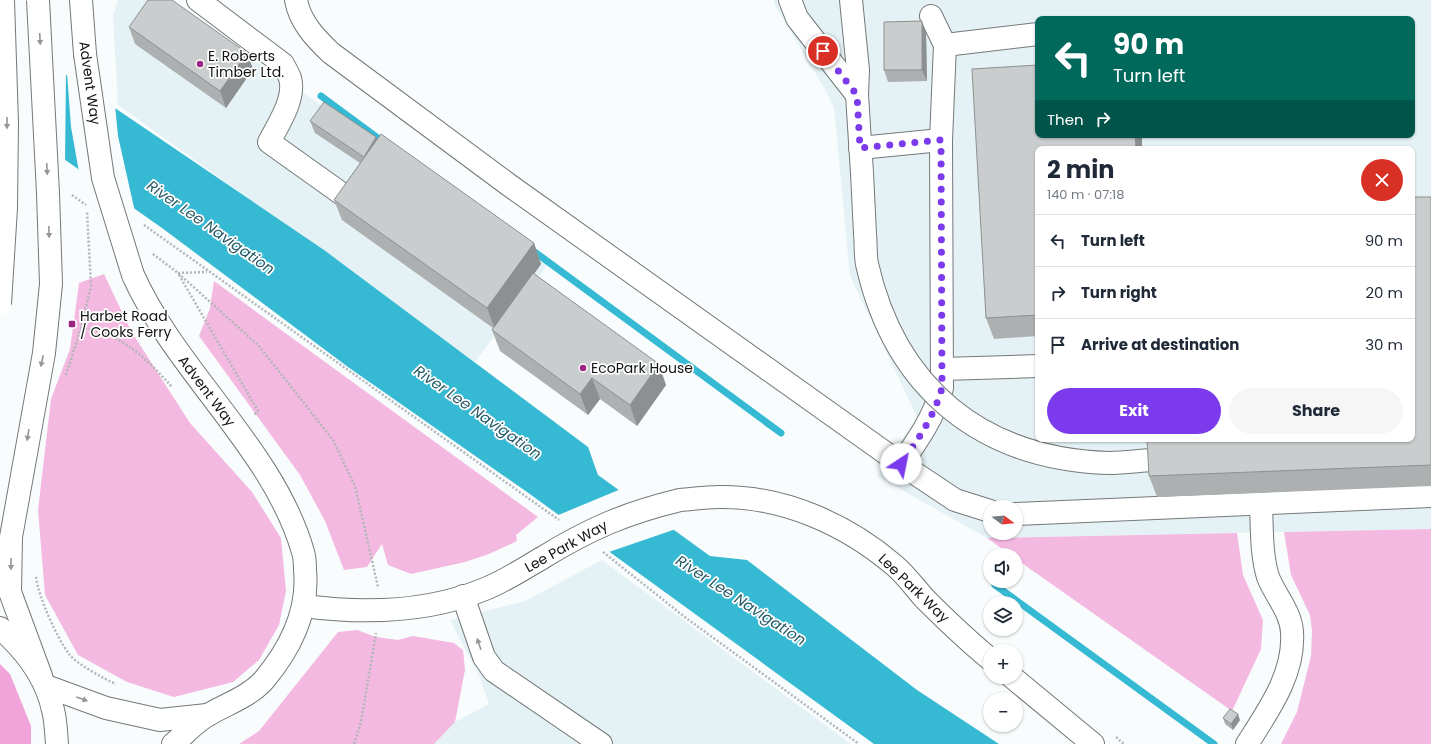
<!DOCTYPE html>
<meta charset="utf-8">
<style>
body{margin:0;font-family:Poppins,sans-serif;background:#f6f6f7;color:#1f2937;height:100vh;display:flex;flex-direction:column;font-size:15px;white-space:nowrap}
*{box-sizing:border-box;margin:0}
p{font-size:13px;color:#747a83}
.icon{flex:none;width:22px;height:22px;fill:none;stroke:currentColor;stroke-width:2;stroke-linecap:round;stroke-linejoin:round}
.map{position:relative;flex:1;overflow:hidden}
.sheet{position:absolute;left:1035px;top:146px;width:380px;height:296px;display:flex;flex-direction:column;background:#fff;border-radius:8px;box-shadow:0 1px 3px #0004}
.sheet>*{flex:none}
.banner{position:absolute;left:1035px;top:16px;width:380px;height:122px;border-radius:8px;box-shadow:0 1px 3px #0004;background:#00695c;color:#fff;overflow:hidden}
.needle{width:26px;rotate:106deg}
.controls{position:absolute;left:983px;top:500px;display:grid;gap:8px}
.controls a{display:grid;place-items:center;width:40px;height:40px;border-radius:50%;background:#fff;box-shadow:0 1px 3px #0004;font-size:20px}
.pin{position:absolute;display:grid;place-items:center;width:34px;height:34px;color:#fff;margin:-17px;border:2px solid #fff;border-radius:50%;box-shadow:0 1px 4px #0007}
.me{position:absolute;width:44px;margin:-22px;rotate:34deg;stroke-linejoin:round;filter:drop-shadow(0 0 3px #0008)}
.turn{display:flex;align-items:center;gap:14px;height:84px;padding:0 12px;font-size:18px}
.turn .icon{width:52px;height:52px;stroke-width:2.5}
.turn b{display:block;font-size:28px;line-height:34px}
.then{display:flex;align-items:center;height:38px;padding:0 12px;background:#0003;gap:8px;font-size:15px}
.round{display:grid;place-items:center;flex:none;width:42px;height:42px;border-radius:21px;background:#f6f6f7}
.overview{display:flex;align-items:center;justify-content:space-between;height:68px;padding:0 12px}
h1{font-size:24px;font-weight:700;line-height:30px}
.button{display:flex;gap:8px;margin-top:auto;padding:8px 12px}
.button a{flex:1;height:46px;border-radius:24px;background:#7c3aed;color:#fff;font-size:16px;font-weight:700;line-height:46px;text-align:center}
.button a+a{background:#f6f6f7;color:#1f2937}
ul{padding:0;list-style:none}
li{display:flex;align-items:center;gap:12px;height:52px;padding:0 12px;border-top:1px solid #e0e1e3}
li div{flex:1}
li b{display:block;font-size:15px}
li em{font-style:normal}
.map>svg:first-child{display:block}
.built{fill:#e5f2f5;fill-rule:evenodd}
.green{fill:#f3b9e1}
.forest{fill:#f1a4da}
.water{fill:#36b9d2}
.pier{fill:#f8fcfd}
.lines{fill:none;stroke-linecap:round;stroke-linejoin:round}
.stream{stroke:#36b9d2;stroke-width:7}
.minor-casing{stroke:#747879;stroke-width:24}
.major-casing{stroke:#747879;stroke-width:24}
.highway-casing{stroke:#747879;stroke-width:24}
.path{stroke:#b2b6b6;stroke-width:2.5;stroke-dasharray:2 2;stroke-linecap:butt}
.minor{stroke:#fff;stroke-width:22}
.major{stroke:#fff;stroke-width:22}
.highway{stroke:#fff;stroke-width:22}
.minor-bridge-casing{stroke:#747879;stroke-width:24;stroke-linecap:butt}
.highway-bridge-casing{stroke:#747879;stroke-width:24;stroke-linecap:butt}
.minor-bridge{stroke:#fff;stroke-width:22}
.highway-bridge{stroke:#fff;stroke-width:22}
.wall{fill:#adb0b1}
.shaded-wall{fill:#8d9090}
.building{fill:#c9cdce;stroke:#8d9090}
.oneway{fill:#949595}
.route{stroke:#7c3aed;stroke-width:7;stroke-dasharray:0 12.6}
.poi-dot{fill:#9b2682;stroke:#fff;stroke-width:1.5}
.labels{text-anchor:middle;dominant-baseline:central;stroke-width:3.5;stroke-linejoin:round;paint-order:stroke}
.poi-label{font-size:14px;fill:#121414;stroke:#fff;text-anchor:start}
.street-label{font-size:14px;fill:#121414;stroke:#fff}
.water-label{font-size:15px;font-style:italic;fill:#275b66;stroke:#fff}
</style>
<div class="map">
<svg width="1431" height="744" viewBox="0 0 1431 744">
<rect width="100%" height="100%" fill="#f8fcfd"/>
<!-- built -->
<g class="built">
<path d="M 118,0 L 171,0 L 263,66 L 551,260 L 475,362 L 118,105 L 113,16 Z"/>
<path d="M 774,0 L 1431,0 L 1431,529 L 987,538 L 877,476 L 917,417 L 850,276 L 834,108 L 826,91 L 774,4 ZM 1038,19 L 1412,19 L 1412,135 L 1038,135 ZM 1038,149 L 1412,149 L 1412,439 L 1038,439 ZM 990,507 L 1016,507 L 1016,533 L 990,533 Z"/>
<path d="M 602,560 L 851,744 L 434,744 L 455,722 L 489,704 L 480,678 L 450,620 L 525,601 Z"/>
</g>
<!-- green -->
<g class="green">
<path d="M 104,274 L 131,331 L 190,423 L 252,492 L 281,538 L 286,591 L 279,625 L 259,660 L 233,682 L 174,697 L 127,682 L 78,655 L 45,595 L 38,510 L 51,399 L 70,349 L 79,283 Z"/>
<path d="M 214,281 L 538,517 L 516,535 L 517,541 L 489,554 L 465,562 L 411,574 L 388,565 L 382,544 L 367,567 L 344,570 L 325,521 L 300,475 L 199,336 L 210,308 Z"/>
<path d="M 1431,529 L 1431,744 L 1281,744 L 1297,712 L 1311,656 L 1312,631 L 1310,615 L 1291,575 L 1284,532 Z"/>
<path d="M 1237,533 L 1243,575 L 1263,620 L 1261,649 L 1232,711 L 1016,559 L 1016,555 L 1011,555 L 987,538 Z"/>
<path d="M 357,630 L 376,637 L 398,640 L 413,636 L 454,643 L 463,650 L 465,670 L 455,722 L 434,744 L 239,744 L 259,731 L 338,632 Z"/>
</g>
<!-- forest -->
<path class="forest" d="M 0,664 L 10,674 L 31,726 L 31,744 L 0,744 Z"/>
<!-- water -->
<path class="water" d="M 0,30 L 324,250 L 588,447 L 598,475 L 710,556 L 747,560 L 917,690 L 999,744 L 874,744 L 527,492 L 348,367 L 162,228 L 0,114 Z"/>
<!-- pier -->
<g class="pier">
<path d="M 1,29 L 66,72 L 65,163 L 0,117 Z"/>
<path d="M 67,73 L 115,105 L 118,136 L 135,212 L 79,172 L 71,127 Z"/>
<path d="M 621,489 L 676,529 L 606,553 L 556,516 Z"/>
</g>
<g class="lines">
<!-- stream -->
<g class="stream">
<path d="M 321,96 L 386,144"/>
<path d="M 532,250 L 781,433"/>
<path d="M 995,585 L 1214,744"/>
</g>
<defs>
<g id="minor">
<path d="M 81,0 L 85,54"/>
<path d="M 198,0 L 283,64 C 285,68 288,73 290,78 C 296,98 278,125 269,142 L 349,199"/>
<path d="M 296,0 C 300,22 315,38 331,53 L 509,185 L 901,464 L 955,500 L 990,511"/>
<path d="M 790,0 L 797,18 L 857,95 L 862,173"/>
<path d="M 851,0 L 858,70 L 857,95"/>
<path d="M 945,45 L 1038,34"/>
<path d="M 860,148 L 941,140"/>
<path d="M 133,275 C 177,373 274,450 303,552 C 305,558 305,564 305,570 C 309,612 290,649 264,680 C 249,697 226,704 208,715 C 195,722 184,735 173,744"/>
<path d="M 943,369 L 1038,366"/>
<path d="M 901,464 C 918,440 934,417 942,388 L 941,140 L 945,45 L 931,16"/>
<path d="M 680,500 C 693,499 706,497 719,497 C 783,496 846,524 894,565 C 906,575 915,588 925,599 C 946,620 967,640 990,659"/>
<path d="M 1016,514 L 1431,496"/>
<path d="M 463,596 L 484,657 L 494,671 L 601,744"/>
<path d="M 304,606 C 365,614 427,613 485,589 C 505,581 523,569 542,558"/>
<path d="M 1012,677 L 1093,744"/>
<path d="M 46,686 L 106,708 L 160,720 L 207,715"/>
<path d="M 1247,744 C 1268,711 1295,674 1292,632 C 1291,612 1275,595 1268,577 C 1261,554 1262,527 1261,504"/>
</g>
<path id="major" d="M 0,628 C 25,650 46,677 53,710 C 56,721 56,733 57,744"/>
<path id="highway" d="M 41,676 L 10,592 L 11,537 L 44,353 L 51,284 L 48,193"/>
</defs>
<!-- minor casing -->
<use href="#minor" class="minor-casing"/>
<!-- major casing -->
<use href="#major" class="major-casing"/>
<!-- highway casing -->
<use href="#highway" class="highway-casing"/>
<!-- path -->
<g class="path">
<path d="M 72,195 L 86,205"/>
<path d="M 144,225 L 559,520"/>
<path d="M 153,254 L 178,273 L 259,346 L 333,440 L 355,486 L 378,587"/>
<path d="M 178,273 L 207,272"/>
<path d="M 179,275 L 258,411 L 254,415"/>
<path d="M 81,328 C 119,331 148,360 172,387"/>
<path d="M 66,375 L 81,328 L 91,286 L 87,211"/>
<path d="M 603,552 L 686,618 L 859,744"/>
<path d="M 36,577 C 38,596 57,638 69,654 C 75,663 106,680 116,684"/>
<path d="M 1116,737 L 1124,744"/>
<path d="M 354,744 L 361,722 L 376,633"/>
</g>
<!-- minor -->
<use href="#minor" class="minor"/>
<!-- major -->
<use href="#major" class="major"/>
<!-- highway -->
<use href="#highway" class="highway"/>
<defs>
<g id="minor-bridge">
<path d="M 85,54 L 103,178 L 133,275"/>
<path d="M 862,173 C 863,193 864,213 865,234 C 866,243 865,254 867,264 C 895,388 981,459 1109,463 C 1122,463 1137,461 1151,460"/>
<path d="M 542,558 C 589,529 626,513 680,500"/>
</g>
<g id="highway-bridge">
<path d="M 38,0 L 48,193"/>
<path d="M 0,304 L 6,208 L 7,123 L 3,0"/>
</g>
</defs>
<!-- minor-bridge casing -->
<use href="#minor-bridge" class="minor-bridge-casing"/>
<!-- highway-bridge casing -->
<use href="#highway-bridge" class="highway-bridge-casing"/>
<!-- minor-bridge -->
<use href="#minor-bridge" class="minor-bridge"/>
<!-- highway-bridge -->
<use href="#highway-bridge" class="highway-bridge"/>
</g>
<!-- wall -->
<g class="wall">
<path d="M 129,27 L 247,53 L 253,69 L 226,108 L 135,44 Z"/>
<path d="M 926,33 L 927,81 L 888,82 L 884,70 Z"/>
<path d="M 310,121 L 377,139 L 534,243 L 541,264 L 534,274 L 666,385 L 637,426 L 600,399 L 588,415 L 500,351 L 492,330 L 493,328 L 342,220 L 334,200 L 360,163 L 315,133 Z"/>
<path d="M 1038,135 L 1142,135 L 1142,149 L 1038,149 L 1038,336 L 994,339 L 986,318 Z"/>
<path d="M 1431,197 L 1431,486 L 1157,497 L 1149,476 Z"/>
<path d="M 1223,718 L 1240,720 L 1233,730 L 1225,724 Z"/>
</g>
<!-- shaded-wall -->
<g class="shaded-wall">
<path d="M 922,21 L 926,33 L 927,81 L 922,70 Z"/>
<path d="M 247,53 L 253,69 L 226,108 L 220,91 Z"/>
<path d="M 1135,135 L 1142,135 L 1142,149 L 1136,149 Z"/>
<path d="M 376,137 L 381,149 L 368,168 L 364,157 Z"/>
<path d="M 534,243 L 541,264 L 495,329 L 487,308 Z"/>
<path d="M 659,364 L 666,385 L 637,426 L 630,405 Z"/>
<path d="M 592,378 L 600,399 L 588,415 L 580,394 Z"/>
<path d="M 1238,714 L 1240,720 L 1233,730 L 1231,724 Z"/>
</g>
<!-- building -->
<g class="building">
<path d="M 148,0 L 172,0 L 247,53 L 220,91 L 129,27 Z"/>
<path d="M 922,21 L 922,70 L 884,70 L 884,22 Z"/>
<path d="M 1038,65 L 1038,135 L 1135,135 L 1136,149 L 1038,149 L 1038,315 L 986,318 L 972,69 Z"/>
<path d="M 324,102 L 376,137 L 364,157 L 310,121 Z"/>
<path d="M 381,134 L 534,243 L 487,308 L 334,200 Z"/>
<path d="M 1412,197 L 1431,197 L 1431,465 L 1149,476 L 1147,439 L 1412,439 Z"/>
<path d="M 533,273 L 659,364 L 630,405 L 592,378 L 580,394 L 492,330 Z"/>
<path d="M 1230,709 L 1238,714 L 1231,724 L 1223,718 Z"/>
</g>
<!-- one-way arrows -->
<defs><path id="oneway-solid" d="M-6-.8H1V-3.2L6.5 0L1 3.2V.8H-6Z"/></defs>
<g class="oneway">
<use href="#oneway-solid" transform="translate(40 39) rotate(87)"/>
<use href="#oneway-solid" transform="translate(7 123) rotate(90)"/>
<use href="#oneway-solid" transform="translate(47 169) rotate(87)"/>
<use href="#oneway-solid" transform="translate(49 232) rotate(88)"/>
<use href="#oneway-solid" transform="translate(42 361) rotate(102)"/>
<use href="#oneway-solid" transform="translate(28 435) rotate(99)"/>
<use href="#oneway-solid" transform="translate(11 564) rotate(91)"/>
<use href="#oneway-solid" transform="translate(479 644) rotate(-109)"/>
<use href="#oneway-solid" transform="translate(82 699) rotate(20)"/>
</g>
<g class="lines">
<!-- route -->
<path class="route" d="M 823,51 L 857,95 L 860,148 L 941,140 L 942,388 C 934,417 918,439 901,464"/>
</g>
<!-- markers -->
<g class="poi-dot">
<circle cx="200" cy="64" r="4"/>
<rect x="68" y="320" width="8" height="8" rx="2"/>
<circle cx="583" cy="368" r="4"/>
</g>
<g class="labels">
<!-- poi labels -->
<g class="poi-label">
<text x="208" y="56">E. Roberts<tspan x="208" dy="16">Timber Ltd.</tspan></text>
<text x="80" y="316">Harbet Road<tspan x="80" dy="16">/ Cooks Ferry</tspan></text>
<text x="591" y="368">EcoPark House</text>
</g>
<!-- street labels -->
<g class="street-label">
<text transform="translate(90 83) rotate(82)">Advent Way</text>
<text transform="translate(207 391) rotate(53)">Advent Way</text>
<text transform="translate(566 546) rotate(-29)">Lee Park Way</text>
<text transform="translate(914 588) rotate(44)">Lee Park Way</text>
</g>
<!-- water labels -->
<g class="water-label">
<text transform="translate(211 227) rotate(35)">River Lee Navigation</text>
<text transform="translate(478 412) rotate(35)">River Lee Navigation</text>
<text transform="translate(741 600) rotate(33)">River Lee Navigation</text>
</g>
</g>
</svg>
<div class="controls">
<a><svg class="needle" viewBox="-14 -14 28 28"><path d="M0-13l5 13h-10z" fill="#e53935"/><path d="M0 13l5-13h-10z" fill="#747a83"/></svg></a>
<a><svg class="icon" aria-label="sound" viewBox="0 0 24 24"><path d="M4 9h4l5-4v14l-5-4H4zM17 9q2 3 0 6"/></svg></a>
<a><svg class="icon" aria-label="layers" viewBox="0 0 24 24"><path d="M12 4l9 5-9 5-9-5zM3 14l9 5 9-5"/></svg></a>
<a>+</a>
<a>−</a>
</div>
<div class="pin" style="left:823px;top:51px;background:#d93025"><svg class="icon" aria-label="arrive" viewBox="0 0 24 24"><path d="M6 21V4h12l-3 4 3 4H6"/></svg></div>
<svg class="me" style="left:901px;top:464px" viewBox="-20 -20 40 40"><circle r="19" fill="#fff"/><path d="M0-13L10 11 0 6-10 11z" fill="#7c3aed"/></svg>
<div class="banner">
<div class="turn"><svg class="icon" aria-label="left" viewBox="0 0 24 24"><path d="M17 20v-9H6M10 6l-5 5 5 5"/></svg><div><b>90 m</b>Turn left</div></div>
<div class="then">Then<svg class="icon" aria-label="right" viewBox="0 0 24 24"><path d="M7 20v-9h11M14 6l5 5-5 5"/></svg></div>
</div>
<section class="sheet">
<div class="overview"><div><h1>2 min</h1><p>140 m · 07:18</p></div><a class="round" style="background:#d93025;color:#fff"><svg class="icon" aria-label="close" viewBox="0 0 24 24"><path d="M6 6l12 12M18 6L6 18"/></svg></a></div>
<ul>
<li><svg class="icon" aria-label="left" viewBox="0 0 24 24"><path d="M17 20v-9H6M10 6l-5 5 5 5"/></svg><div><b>Turn left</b></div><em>90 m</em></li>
<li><svg class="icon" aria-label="right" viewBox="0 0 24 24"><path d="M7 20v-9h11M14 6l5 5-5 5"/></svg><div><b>Turn right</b></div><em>20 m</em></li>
<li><svg class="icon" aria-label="arrive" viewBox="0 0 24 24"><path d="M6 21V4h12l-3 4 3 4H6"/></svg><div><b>Arrive at destination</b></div><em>30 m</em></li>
</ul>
<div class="button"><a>Exit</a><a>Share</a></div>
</section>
</div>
